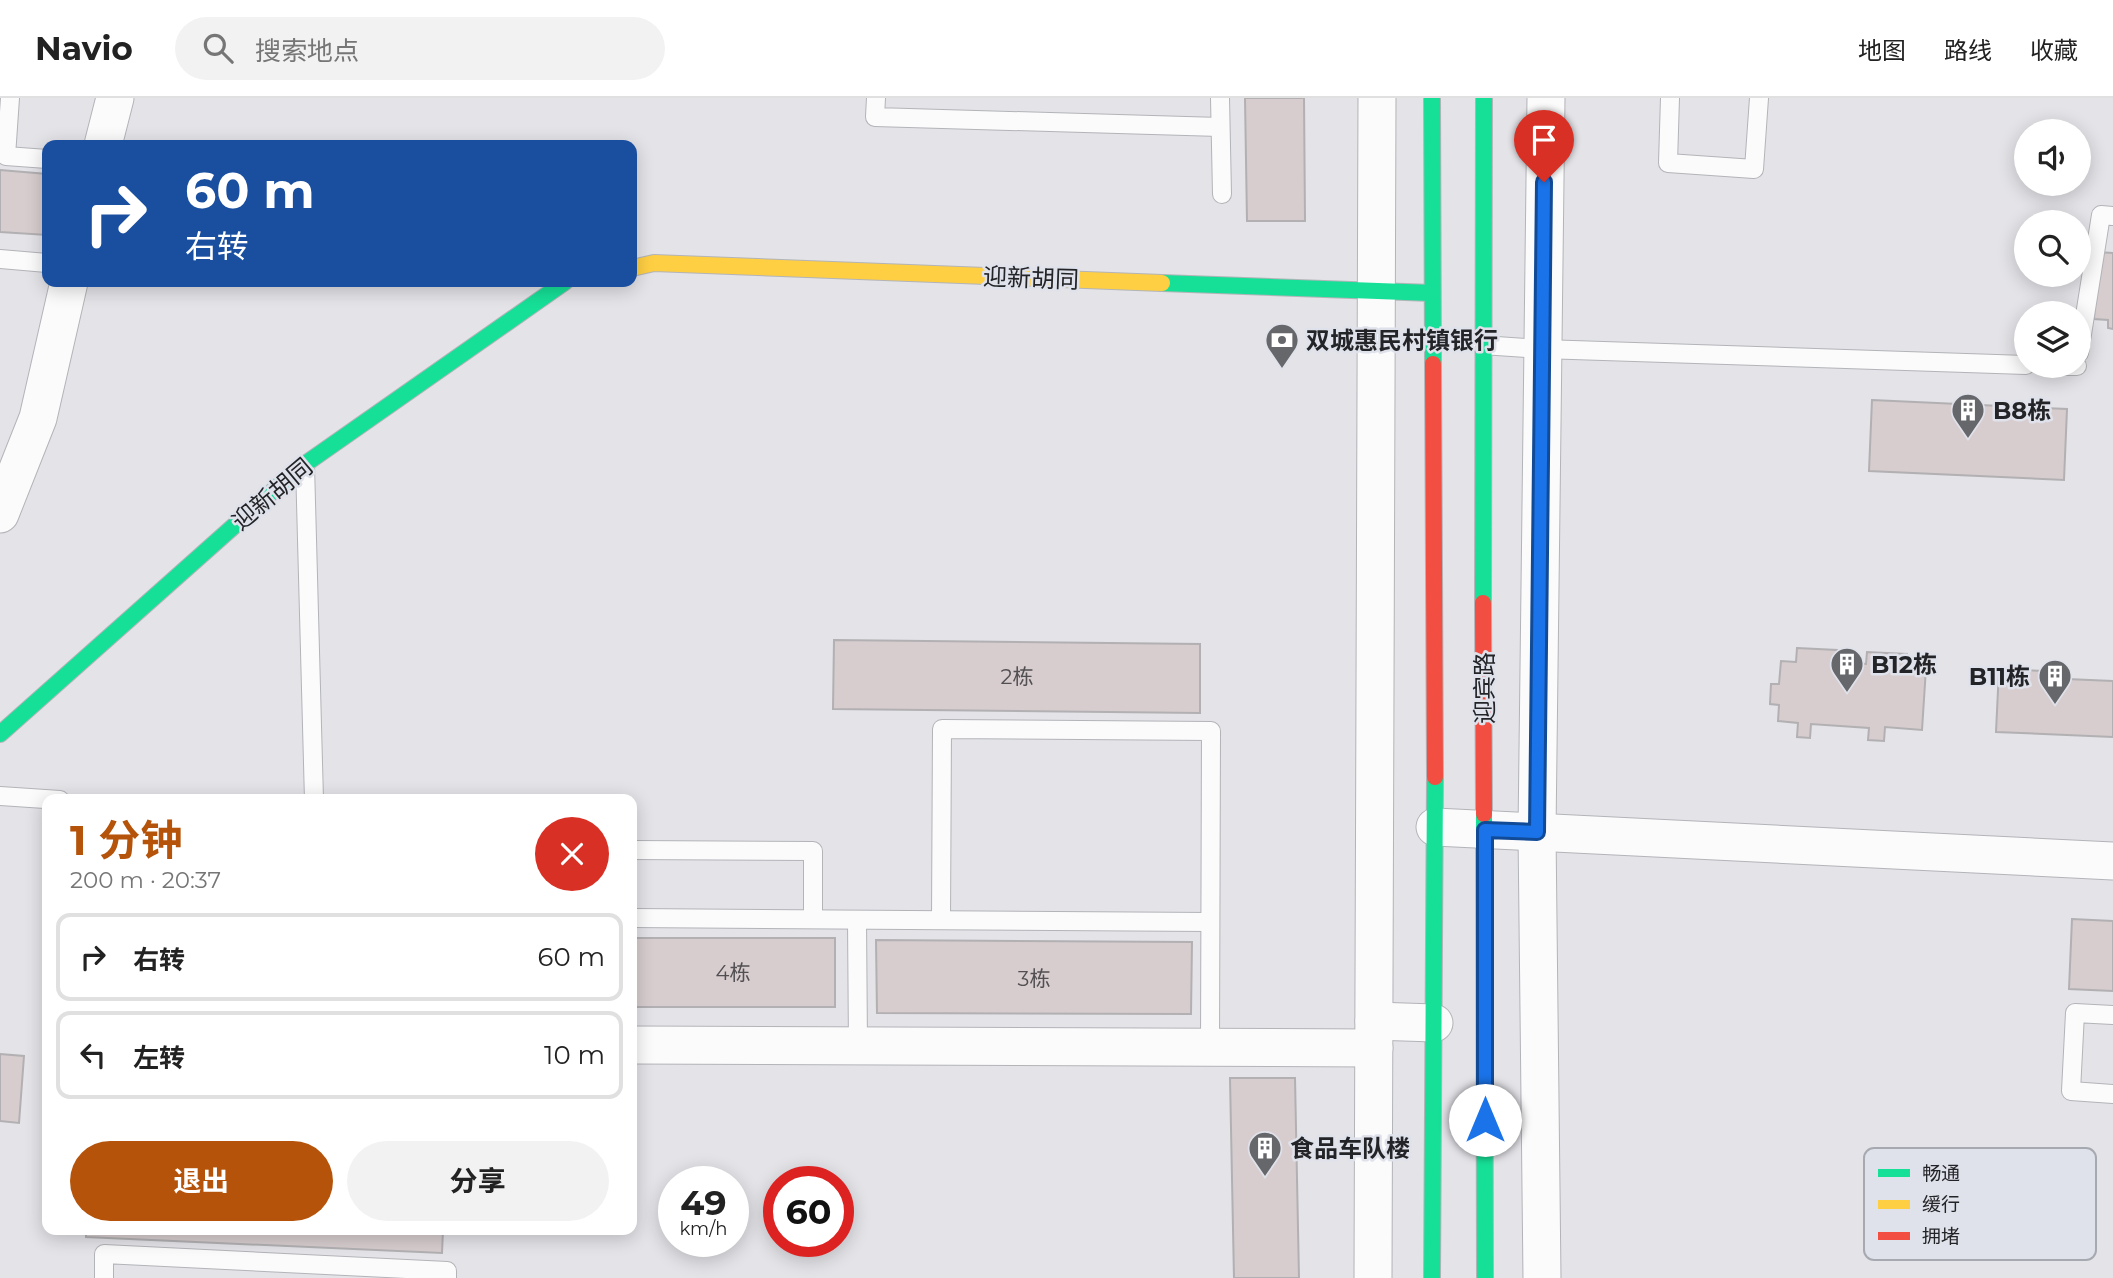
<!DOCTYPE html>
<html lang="zh">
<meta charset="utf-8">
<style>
body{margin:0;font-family:Montserrat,"Noto Sans SC",sans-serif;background:#f2f2f2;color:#222;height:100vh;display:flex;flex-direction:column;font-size:26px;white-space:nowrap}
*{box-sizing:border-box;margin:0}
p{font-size:23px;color:#767676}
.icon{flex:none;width:38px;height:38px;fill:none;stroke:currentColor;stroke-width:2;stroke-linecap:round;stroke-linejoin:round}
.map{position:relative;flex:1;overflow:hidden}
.drawer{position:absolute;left:42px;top:696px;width:595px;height:441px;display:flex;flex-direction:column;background:#fff;border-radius:14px;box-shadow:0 4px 18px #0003}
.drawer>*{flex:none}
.guide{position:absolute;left:42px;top:42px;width:595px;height:147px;border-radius:14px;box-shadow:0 4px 18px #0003;background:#1a4fa0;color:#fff;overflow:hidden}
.buttons{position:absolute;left:2014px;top:21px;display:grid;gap:14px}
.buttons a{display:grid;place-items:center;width:77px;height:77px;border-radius:50%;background:#fff;box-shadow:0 4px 18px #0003;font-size:35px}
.speed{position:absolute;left:658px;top:1068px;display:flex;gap:14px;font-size:35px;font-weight:700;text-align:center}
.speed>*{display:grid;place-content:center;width:91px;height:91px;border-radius:50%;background:#fff;box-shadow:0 4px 18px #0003;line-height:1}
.speed small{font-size:18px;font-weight:400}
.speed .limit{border:10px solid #d22;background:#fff;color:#111}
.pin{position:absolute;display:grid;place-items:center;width:60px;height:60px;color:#fff;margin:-72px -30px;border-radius:50% 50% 50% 0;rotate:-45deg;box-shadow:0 0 7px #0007}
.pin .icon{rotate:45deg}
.me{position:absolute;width:77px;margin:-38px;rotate:0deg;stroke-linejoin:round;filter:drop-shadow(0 0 5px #0008)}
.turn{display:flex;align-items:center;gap:24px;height:147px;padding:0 28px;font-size:32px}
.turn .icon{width:91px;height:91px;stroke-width:2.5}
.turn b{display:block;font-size:49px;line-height:60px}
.round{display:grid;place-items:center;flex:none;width:74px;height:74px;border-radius:37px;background:#f2f2f2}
.head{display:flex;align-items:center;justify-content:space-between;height:119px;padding:0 28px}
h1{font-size:42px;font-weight:700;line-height:52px;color:#b45309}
.action{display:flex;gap:14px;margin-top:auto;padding:14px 28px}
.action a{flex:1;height:80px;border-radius:42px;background:#b45309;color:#fff;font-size:28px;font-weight:700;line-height:80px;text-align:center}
.action a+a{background:#f2f2f2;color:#222}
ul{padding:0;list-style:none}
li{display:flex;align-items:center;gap:21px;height:88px;margin:0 14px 10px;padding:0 14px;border:4px solid #e0e0e0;border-radius:14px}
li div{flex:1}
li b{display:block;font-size:26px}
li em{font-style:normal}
header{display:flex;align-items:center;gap:42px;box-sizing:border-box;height:98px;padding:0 35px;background:#fff;border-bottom:2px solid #e0e0e0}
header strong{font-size:33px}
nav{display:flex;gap:38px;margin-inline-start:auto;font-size:24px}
.search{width:490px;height:63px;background:#f2f2f2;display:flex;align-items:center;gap:18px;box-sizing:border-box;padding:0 24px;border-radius:38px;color:#767676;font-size:26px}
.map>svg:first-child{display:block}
.building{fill:#d7cdce;stroke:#b2b0b2;stroke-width:2}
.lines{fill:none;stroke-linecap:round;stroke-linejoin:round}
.lane-casing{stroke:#b3b4b8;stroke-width:20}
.street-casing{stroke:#b3b4b8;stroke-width:39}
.fast-casing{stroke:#b3b4b8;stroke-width:18}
.slow-casing{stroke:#b3b4b8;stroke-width:18}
.jam-casing{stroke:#b3b4b8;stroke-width:18}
.lane{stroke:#fbfbfc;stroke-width:18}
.street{stroke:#fbfbfc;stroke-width:37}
.fast{stroke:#16e098;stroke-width:16}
.slow{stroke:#ffcf43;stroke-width:16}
.jam{stroke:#f24e42;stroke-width:16}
.route-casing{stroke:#114b97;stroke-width:18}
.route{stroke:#1a73e8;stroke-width:12}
.labels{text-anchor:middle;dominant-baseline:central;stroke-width:5;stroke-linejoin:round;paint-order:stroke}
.number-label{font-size:21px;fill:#514f52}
.street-label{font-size:24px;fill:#232427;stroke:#e0e2eb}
.poi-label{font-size:24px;font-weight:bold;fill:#232427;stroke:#e0e2eb;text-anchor:start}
.key{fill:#e0e2eb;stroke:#a7a9b0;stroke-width:2}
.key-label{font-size:19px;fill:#232427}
</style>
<header>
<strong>Navio</strong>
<div class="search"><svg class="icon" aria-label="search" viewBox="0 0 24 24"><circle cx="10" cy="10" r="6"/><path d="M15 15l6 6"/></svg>搜索地点</div>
<nav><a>地图</a><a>路线</a><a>收藏</a></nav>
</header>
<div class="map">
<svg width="2113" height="1180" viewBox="0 0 2113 1180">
<rect width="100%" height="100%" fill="#e3e3e8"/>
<!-- building -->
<g class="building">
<path d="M 1245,0 L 1304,0 L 1305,123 L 1247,123 Z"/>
<path d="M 0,72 L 47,76 L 47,137 L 0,134 Z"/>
<path d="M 2097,154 L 2113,155 L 2113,231 L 2108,230 L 2108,222 L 2094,221 Z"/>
<path d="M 1872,302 L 2067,311 L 2064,382 L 1869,373 Z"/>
<path d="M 834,542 L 1200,546 L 1200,615 L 833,611 Z"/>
<path d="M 1797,550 L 1837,552 L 1836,564 L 1866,566 L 1867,554 L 1907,556 L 1906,569 L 1926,570 L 1922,632 L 1885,629 L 1884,643 L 1868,642 L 1869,630 L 1811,626 L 1810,640 L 1797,639 L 1798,625 L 1778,623 L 1779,607 L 1770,606 L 1771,586 L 1779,586 L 1781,563 L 1796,564 Z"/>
<path d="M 1999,571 L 2068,574 L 2067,581 L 2113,583 L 2113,639 L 1996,634 Z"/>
<path d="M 2072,821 L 2113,823 L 2113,893 L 2069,891 Z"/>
<rect x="632" y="840" width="203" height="69"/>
<path d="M 876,842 L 1192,844 L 1191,916 L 877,915 Z"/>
<path d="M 0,956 L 24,958 L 19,1025 L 0,1023 Z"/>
<path d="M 1230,980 L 1295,980 L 1299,1180 L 1234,1180 Z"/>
<path d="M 86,1132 L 443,1132 L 442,1155 L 86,1139 Z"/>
</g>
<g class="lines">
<defs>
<g id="lane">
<path d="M 10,0 L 6,58 L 47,61"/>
<path d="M 876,0 L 875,19 L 1220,29"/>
<path d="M 1220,0 L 1222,96"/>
<path d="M 1670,0 L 1668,65 L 1754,71 L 1759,0"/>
<path d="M 0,161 L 47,165"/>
<path d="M 1482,247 L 1542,251 L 2026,267"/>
<path d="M 2079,255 L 2101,117 L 2113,118"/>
<path d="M 2061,268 L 2077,268"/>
<path d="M 305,367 L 314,702"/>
<path d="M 0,698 L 60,702"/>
<path d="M 632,752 L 813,753 L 813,821"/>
<path d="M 632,820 L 1210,824"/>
<path d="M 857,822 L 858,948"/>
<path d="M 941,822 L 942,631 L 1211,633 L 1210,949"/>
<path d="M 2113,917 L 2075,915 L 2071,993 L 2113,996"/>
<path d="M 104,1180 L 104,1156 L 447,1173 L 447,1180"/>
</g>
<g id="street">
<path d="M 103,47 L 115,0"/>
<path d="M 0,416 L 38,320 L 69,184"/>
<path d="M 1435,729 L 2113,763"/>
<path d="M 1374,923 L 1434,925"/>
<path d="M 632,947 L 1374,950"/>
<path d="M 1373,1180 L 1377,0"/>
<path d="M 1542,1180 L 1537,734 L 1546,0"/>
</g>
<g id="fast">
<path d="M 1432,0 L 1433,266"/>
<path d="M 1162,185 L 1432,195"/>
<path d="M 1483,505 L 1484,0"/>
<path d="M 0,636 L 298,371 L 565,184"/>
<path d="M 1484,716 L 1485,1180"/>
<path d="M 1432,1180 L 1435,679"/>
</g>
<path id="slow" d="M 632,170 L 654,165 L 1162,185"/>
<g id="jam">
<path d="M 1433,266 L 1435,679"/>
<path d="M 1483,505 L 1484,716"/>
</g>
</defs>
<!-- lane casing -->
<use href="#lane" class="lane-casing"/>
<!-- street casing -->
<use href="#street" class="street-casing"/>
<!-- fast casing -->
<use href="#fast" class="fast-casing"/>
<!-- slow casing -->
<use href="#slow" class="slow-casing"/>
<!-- jam casing -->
<use href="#jam" class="jam-casing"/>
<!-- lane -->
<use href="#lane" class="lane"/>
<!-- street -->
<use href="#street" class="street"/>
<!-- fast -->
<use href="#fast" class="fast"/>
<!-- slow -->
<use href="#slow" class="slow"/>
<!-- jam -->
<use href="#jam" class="jam"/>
</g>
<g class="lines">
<defs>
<path id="route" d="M 1485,1022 L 1485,732 L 1537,734 L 1544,84"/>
</defs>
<!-- route casing -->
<use href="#route" class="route-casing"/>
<!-- route -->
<use href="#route" class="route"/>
</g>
<!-- icons -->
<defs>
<symbol id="bank-pin" viewBox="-11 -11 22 30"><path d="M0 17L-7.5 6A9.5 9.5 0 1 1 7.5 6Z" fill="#66676b" stroke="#e0e2eb"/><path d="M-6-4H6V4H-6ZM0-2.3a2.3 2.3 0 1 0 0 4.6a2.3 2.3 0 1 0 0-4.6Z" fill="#fff"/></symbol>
<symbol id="building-pin" viewBox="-11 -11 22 30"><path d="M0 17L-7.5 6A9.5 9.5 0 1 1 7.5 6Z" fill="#66676b" stroke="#e0e2eb"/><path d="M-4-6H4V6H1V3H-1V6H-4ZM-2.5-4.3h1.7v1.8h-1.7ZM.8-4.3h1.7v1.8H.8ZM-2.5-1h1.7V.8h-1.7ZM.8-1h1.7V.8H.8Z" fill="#fff"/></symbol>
</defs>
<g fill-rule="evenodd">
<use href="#bank-pin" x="1263" y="223" width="38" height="52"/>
<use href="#building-pin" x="1949" y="293" width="38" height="52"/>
<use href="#building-pin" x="1828" y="547" width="38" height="52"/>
<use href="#building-pin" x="2036" y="559" width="38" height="52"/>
<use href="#building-pin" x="1246" y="1031" width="38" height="52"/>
</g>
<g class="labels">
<!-- number labels -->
<g class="number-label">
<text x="1017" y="578">2栋</text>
<text x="733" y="874">4栋</text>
<text x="1034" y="880">3栋</text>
</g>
<!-- street labels -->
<g class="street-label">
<text transform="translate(1031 180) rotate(2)">迎新胡同</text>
<text transform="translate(272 396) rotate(-40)">迎新胡同</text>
<text transform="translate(1484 590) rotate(-90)">迎宾路</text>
</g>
<!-- poi labels -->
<g class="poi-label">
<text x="1306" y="242">双城惠民村镇银行</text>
<text x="1993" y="312">B8栋</text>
<text x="1871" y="566">B12栋</text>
<text x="2030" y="578" text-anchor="end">B11栋</text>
<text x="1290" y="1050">食品车队楼</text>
</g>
</g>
<!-- legend -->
<rect x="1864" y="1050" width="232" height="112" rx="10" class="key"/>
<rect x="1878" y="1071" width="32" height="8" fill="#16e098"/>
<rect x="1878" y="1102" width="32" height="9" fill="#ffcf43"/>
<rect x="1878" y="1134" width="32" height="8" fill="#f24e42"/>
<g class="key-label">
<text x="1922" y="1082">畅通</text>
<text x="1922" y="1113">缓行</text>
<text x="1922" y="1145">拥堵</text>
</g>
</svg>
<div class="buttons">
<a><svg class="icon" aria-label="sound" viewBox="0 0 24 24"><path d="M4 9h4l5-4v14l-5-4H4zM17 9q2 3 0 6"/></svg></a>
<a><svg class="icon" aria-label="search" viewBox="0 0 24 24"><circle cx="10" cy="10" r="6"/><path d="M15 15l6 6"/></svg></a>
<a><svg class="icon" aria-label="layers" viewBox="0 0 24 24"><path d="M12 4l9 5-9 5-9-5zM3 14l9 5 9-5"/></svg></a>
</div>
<div class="speed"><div>49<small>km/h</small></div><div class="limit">60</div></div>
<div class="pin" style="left:1544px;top:84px;background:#d93025"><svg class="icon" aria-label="arrive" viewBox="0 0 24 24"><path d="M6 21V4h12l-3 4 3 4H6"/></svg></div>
<svg class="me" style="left:1485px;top:1022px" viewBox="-20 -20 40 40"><circle r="19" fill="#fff"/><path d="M0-13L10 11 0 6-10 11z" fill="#1a73e8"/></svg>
<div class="guide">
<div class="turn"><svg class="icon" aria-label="right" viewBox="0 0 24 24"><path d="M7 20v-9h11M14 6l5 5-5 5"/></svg><div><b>60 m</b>右转</div></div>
</div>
<section class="drawer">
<div class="head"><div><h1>1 分钟</h1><p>200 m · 20:37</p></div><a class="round" style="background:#d93025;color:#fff"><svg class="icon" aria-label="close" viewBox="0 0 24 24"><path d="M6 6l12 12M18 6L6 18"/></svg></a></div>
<ul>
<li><svg class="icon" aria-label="right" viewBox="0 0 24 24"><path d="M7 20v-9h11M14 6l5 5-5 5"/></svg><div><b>右转</b></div><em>60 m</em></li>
<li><svg class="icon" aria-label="left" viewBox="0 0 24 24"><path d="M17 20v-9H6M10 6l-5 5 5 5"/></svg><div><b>左转</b></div><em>10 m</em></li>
</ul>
<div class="action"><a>退出</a><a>分享</a></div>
</section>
</div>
